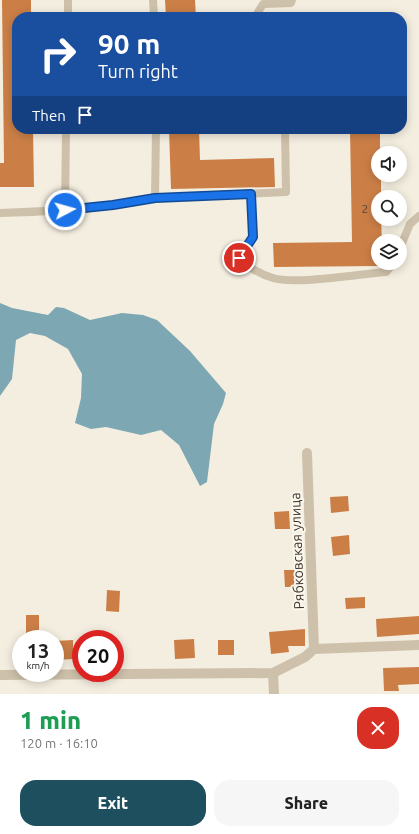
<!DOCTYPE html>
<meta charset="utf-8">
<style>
body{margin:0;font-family:Ubuntu,sans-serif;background:#f6f6f6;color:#222;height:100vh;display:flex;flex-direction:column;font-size:15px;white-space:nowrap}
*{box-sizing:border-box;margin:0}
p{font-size:13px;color:#767676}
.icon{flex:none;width:22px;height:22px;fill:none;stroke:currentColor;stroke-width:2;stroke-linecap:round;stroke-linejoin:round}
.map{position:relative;height:694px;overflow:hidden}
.side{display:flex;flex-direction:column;background:#fff;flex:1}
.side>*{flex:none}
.hud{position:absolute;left:12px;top:12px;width:395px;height:122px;border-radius:16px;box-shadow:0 2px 10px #0003;background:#1a4fa0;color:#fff;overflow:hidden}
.buttons{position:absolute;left:371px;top:146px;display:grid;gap:8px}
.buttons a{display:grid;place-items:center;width:36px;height:36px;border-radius:50%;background:#fff;box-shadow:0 2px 10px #0003;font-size:20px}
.speed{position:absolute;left:12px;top:630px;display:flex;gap:8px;font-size:20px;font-weight:700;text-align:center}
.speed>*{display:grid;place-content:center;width:52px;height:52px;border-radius:50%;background:#fff;box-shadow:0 2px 10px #0003;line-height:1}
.speed small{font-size:10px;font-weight:400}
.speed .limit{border:6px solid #d22;background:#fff;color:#111}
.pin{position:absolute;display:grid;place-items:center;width:34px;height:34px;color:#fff;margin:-17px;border:2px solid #fff;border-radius:50%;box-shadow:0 1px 4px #0007}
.me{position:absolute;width:44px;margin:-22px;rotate:84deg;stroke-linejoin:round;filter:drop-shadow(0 0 3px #0008)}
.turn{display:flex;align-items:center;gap:14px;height:84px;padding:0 20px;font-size:18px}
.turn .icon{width:52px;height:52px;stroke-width:2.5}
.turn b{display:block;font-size:28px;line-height:34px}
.then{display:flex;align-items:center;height:38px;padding:0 20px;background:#0003;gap:8px;font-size:15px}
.round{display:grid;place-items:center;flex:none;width:42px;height:42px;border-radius:16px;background:#f6f6f6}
.head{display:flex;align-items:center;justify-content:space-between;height:68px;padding:0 20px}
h1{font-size:24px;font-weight:800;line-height:30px;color:#1e9e55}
.primary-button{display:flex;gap:8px;margin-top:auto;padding:8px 20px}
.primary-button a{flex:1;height:46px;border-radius:16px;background:#1d4f5f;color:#fff;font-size:16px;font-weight:800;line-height:46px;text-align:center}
.primary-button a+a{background:#f6f6f6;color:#222}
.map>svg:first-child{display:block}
.water{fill:#7da7b3}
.building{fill:#cb7f47}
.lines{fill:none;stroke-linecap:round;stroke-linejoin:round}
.service{stroke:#cec1ab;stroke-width:8}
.minor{stroke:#cec1ab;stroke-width:10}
.route-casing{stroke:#114b97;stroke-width:10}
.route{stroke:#1a73e8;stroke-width:7}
.labels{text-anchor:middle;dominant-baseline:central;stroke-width:4;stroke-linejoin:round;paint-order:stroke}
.number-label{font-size:12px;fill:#5f4631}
.street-label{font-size:14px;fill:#3b332a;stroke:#fbf7ed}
</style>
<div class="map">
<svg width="419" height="694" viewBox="0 0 419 694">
<rect width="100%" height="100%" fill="#f4eee0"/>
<!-- water -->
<path class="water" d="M 0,303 L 12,308 L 48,315 L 56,307 L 64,308 L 90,320 L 122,313 L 143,315 L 157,320 L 190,351 L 226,393 L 223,404 L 214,424 L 207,482 L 200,486 L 179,445 L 161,430 L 141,435 L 106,427 L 91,429 L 75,423 L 81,398 L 82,374 L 68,349 L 45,336 L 30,333 L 16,340 L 12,379 L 0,396 Z"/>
<!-- building -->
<g class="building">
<path d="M 2,0 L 31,0 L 31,17 L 17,17 L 17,129 L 33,129 L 34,187 L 0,187 L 0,163 L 4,163 Z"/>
<path d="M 165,0 L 195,0 L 196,17 L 166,17 Z"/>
<path d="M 169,129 L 199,129 L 200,160 L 274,158 L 275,187 L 171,189 Z"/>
<path d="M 350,129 L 380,129 L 380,153 L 378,153 L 378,175 L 381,175 L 381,197 L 378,197 L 378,219 L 381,219 L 382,241 L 378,241 L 378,266 L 274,267 L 273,243 L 352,242 Z"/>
<path d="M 348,496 L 349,511 L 331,513 L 330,497 Z"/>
<path d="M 289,511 L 290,529 L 275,529 L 274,512 Z"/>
<path d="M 349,535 L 350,554 L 333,556 L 331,537 Z"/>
<path d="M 284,570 L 298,570 L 298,587 L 285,587 Z"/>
<path d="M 107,590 L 120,591 L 119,612 L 106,611 Z"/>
<path d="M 365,597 L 365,608 L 346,609 L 345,598 Z"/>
<rect x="26" y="615" width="13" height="23"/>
<path d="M 419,616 L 419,634 L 377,637 L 376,619 Z"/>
<path d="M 305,629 L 305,646 L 288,646 L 289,652 L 271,654 L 269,632 Z"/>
<path d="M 194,639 L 195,658 L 175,659 L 174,640 Z"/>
<path d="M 73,640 L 73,659 L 55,660 L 55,641 Z"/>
<rect x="218" y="640" width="16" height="15"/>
<path d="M 419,667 L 419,684 L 398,685 L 399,691 L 384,691 L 383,668 Z"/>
</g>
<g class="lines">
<!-- service -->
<g class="service">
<path d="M 153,0 L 154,17"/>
<path d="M 68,17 L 68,0"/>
<path d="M 255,17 L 263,4 L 291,3 L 292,0"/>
<path d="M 156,129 L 155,198 L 286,192 L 285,129"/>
<path d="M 251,194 L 253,237 L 239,258 C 247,267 262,275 273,278 C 295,285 360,274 386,272 L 394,263"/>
<path d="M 65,210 L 66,129"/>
<path d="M 0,213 C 53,212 104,207 155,198"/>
<path d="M 400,248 L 410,224 L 419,216"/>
</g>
<!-- minor -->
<g class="minor">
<path d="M 307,453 L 314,649"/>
<path d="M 273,673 L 274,694"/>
<path d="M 0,675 L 273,673 L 305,657 L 314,649 L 419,645"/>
</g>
</g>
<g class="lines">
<defs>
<path id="route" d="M 65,210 L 113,205 L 155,198 L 251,194 L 253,237 L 239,258"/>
</defs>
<!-- route casing -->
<use href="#route" class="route-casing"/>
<!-- route -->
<use href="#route" class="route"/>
</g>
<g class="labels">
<!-- number labels -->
<g class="number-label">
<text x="365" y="208">2</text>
</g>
<!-- street labels -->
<g class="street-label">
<text transform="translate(297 551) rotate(-92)">Рябковская улица</text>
</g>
</g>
</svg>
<div class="buttons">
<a><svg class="icon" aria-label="sound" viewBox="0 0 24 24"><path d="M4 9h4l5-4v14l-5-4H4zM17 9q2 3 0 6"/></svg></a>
<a><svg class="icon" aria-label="search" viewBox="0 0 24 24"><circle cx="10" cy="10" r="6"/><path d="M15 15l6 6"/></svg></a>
<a><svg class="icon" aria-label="layers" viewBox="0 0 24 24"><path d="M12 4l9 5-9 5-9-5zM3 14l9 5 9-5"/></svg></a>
</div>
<div class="speed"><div>13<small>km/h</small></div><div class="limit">20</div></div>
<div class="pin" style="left:239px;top:258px;background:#d93025"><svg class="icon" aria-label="arrive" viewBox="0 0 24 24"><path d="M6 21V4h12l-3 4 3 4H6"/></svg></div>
<svg class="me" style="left:65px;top:210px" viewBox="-20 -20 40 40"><circle r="17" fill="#1a73e8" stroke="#fff" stroke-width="3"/><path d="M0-11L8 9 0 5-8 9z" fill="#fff"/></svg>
<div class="hud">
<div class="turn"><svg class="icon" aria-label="right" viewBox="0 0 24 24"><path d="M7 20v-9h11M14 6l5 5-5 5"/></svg><div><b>90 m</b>Turn right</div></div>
<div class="then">Then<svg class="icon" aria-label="arrive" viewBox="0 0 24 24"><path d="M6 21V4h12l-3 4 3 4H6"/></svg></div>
</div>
</div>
<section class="side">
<div class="head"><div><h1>1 min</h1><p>120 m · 16:10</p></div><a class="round" style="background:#d93025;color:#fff"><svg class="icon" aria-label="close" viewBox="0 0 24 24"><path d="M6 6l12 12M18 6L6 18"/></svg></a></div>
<div class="primary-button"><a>Exit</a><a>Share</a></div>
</section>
